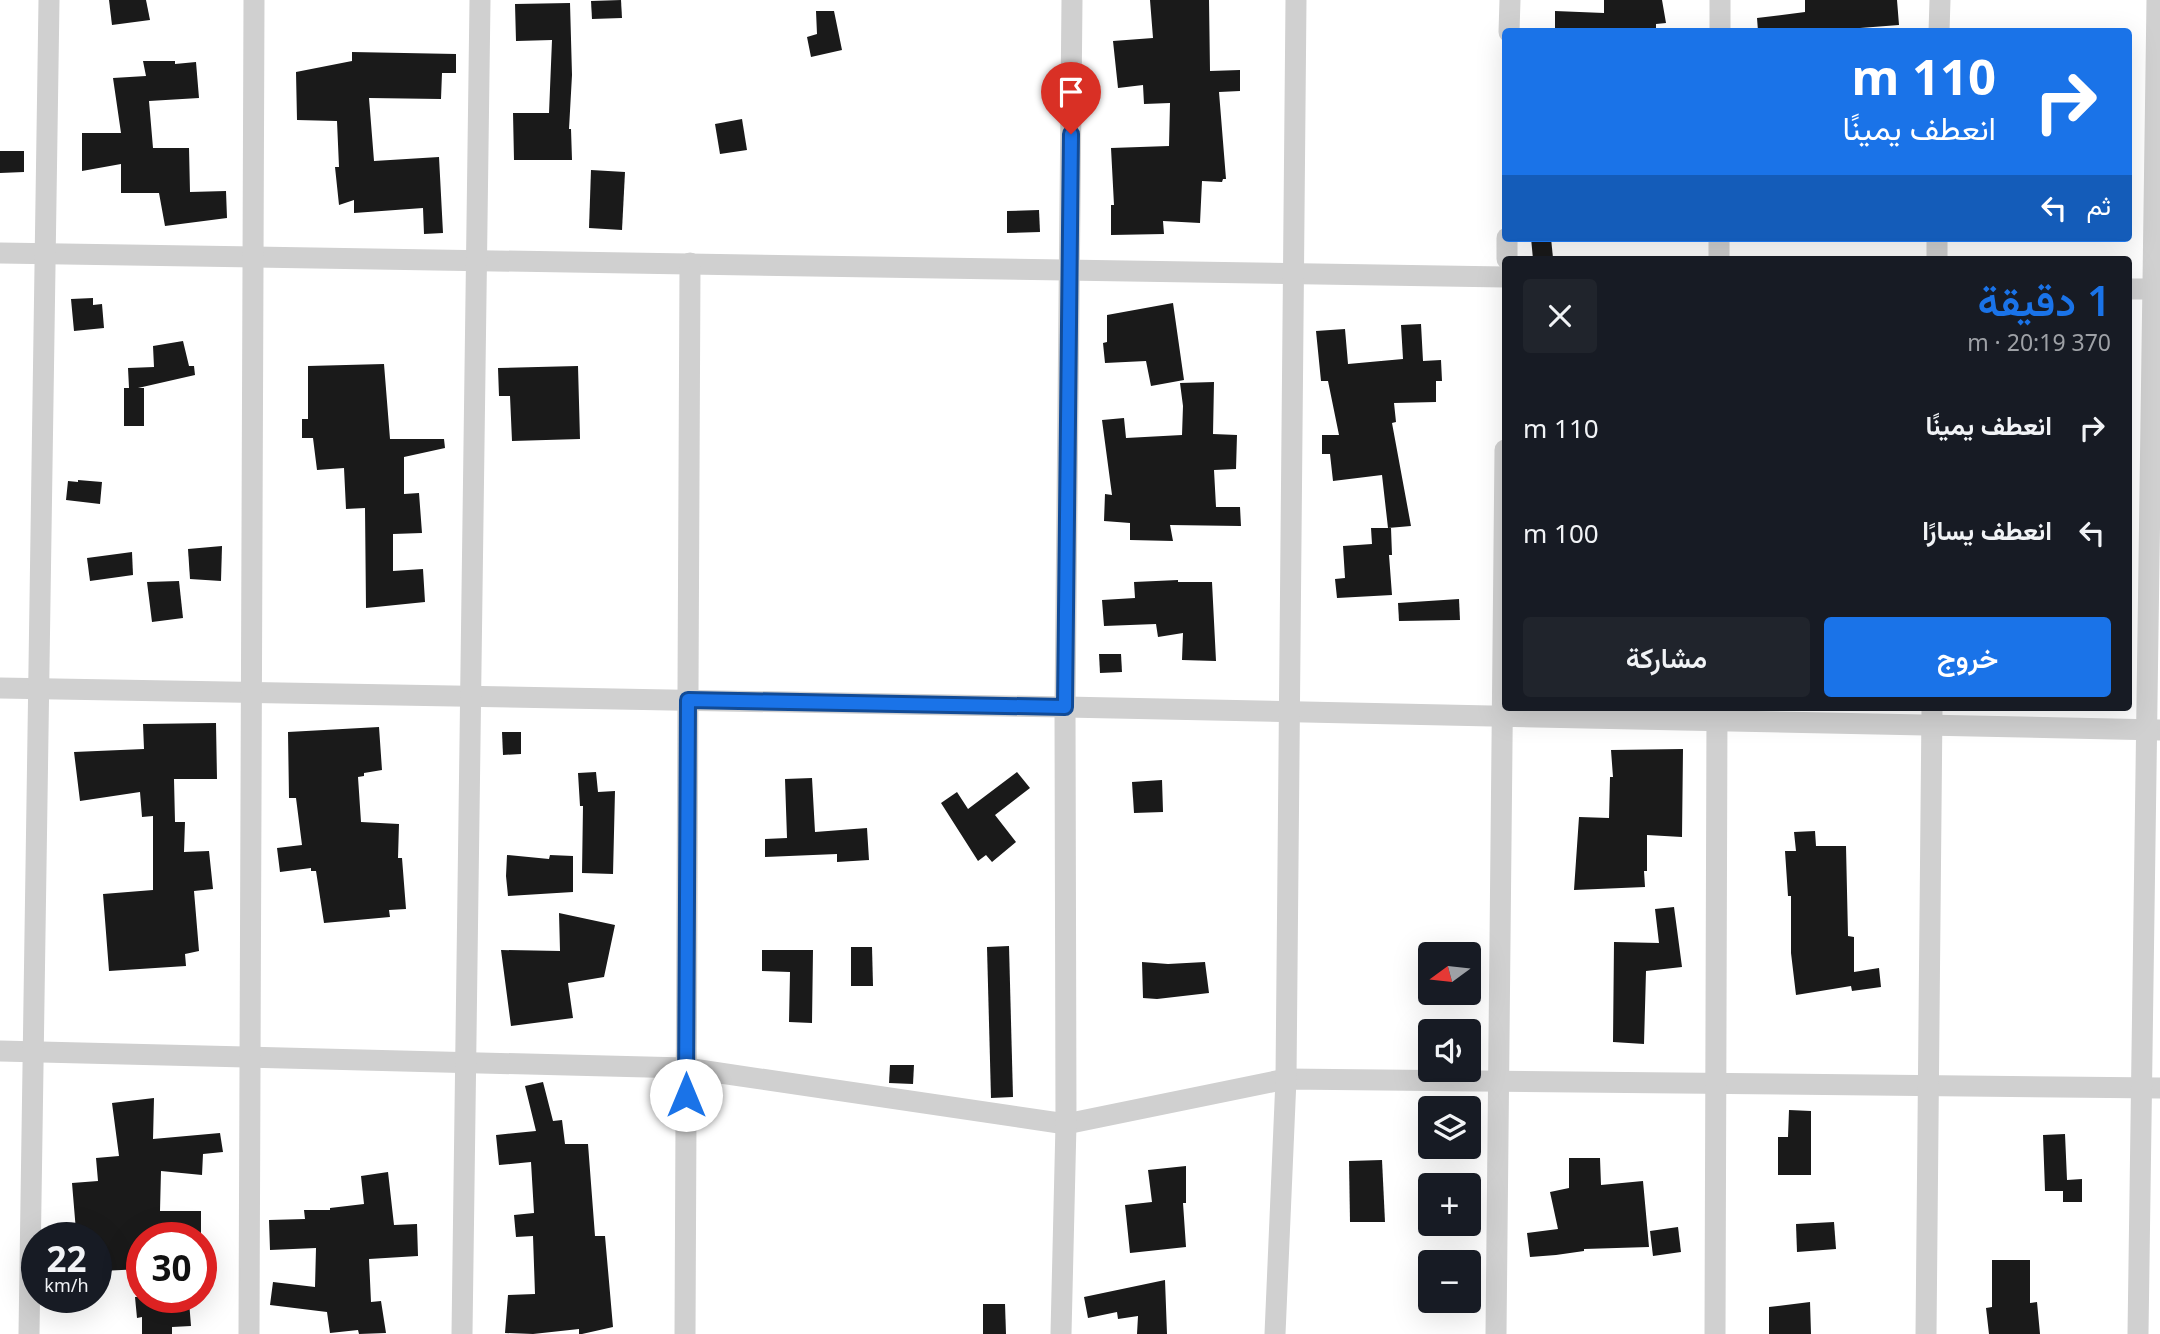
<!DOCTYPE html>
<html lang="ar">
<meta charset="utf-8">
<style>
body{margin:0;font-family:"Noto Sans",Vazirmatn,sans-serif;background:#20242c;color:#f1f3f6;direction:rtl;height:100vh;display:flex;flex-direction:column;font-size:26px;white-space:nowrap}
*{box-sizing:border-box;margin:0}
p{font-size:23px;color:#9ea1a6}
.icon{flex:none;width:38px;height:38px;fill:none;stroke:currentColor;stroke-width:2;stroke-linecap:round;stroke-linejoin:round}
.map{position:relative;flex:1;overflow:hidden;direction:ltr}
.side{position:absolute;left:1502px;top:256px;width:630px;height:455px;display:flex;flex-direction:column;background:#171b24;border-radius:7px;box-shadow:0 7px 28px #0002;direction:rtl}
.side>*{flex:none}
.guide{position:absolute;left:1502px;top:28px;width:630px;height:214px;border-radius:7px;box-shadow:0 7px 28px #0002;direction:rtl;background:#1a73e8;color:#fff;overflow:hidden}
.needle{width:46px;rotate:255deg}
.fabs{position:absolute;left:1418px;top:942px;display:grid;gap:14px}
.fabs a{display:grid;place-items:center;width:63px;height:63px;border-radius:7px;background:#171b24;box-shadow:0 7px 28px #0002;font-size:35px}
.speed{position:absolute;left:21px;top:1222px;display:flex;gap:14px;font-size:35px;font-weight:700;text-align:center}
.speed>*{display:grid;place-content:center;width:91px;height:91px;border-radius:50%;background:#171b24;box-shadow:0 7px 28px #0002;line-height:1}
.speed small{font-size:18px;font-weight:400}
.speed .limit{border:10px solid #d22;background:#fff;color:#111}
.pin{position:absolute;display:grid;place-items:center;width:60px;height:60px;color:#fff;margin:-72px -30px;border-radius:50% 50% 50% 0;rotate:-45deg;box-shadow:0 0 7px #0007}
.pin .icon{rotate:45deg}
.me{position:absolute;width:77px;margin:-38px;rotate:0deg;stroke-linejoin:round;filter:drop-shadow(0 0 5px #0008)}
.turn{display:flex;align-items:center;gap:24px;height:147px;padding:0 21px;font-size:32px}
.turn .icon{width:91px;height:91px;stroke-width:2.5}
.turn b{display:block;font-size:49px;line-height:60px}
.then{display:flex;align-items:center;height:66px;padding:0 21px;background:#0003;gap:14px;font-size:26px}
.round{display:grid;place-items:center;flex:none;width:74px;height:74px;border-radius:7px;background:#20242c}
.headline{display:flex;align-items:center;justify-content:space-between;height:119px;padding:0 21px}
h1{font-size:42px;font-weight:600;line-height:52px;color:#1a73e8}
.cta{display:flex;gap:14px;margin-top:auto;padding:14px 21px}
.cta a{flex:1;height:80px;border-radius:7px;background:#1a73e8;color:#fff;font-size:28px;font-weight:600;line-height:80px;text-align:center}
.cta a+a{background:#20242c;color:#f1f3f6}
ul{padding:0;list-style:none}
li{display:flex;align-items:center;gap:21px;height:105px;padding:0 21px}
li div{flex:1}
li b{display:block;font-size:26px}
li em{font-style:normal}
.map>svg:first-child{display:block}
.building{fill:#1a1a1a}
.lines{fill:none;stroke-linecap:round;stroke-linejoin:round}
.street{stroke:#d0d0d0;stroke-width:21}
.route-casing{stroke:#114b97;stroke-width:18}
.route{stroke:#1a73e8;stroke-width:12}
</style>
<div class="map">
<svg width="2160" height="1334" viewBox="0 0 2160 1334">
<rect width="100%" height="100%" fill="#fff"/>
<!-- building -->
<g class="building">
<path d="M 109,0 L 146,0 L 150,20 L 112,25 Z"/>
<path d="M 621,0 L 622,18 L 592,19 L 591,1 Z"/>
<path d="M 1150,0 L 1209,0 L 1210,71 L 1240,70 L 1240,91 L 1219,92 L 1226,179 L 1223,179 L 1222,182 L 1202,181 L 1200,223 L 1163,221 L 1164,234 L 1111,235 L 1111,205 L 1114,205 L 1111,148 L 1169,146 L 1170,103 L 1144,104 L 1143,85 L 1118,88 L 1113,41 L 1153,38 Z"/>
<path d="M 1604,0 L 1662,0 L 1666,23 L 1656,24 L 1656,32 L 1555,32 L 1555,11 L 1604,13 Z"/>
<path d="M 1805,0 L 1897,0 L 1899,25 L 1834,30 L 1758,31 L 1757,18 L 1805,12 Z"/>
<path d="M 570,3 L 572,75 L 569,129 L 571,129 L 572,160 L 514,160 L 513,113 L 549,113 L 552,40 L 516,41 L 515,4 Z"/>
<path d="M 816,11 L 834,11 L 842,50 L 811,57 L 807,37 L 817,34 Z"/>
<path d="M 352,52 L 456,54 L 456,73 L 442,73 L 441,99 L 369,98 L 374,161 L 439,157 L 443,233 L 424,234 L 423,208 L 354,213 L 354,200 L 339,205 L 335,167 L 339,167 L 337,121 L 297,120 L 296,72 L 352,61 Z"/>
<path d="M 143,61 L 175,61 L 175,64 L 196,62 L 199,98 L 149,101 L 153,148 L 189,148 L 190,192 L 226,191 L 227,218 L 165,226 L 159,193 L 121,193 L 121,164 L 82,171 L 82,133 L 121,133 L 113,78 L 146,76 Z"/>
<path d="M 742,119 L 747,150 L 720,154 L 715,124 Z"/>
<path d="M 0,151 L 24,151 L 24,172 L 0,173 Z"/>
<path d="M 591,170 L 625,172 L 622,230 L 589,228 Z"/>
<path d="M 1039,210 L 1040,232 L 1007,233 L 1007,211 Z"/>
<path d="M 1531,238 L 1551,238 L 1553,258 L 1533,259 Z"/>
<path d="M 93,298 L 93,305 L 102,304 L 104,328 L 74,331 L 71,299 Z"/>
<path d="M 1173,303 L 1184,380 L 1151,386 L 1146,361 L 1105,363 L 1103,343 L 1107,342 L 1107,315 Z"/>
<path d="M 1421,324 L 1423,361 L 1441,360 L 1442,381 L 1436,381 L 1436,402 L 1394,403 L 1396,422 L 1392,423 L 1411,526 L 1388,528 L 1382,475 L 1333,481 L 1330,454 L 1322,454 L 1322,435 L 1339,435 L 1328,381 L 1321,381 L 1316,331 L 1345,329 L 1348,364 L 1403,359 L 1401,325 Z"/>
<path d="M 183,341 L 189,366 L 194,366 L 195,375 L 138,388 L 144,388 L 144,426 L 124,426 L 124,388 L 129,388 L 128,368 L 154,367 L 153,346 Z"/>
<path d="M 384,364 L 390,439 L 444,439 L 445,448 L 404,457 L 404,494 L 419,493 L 422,533 L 393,534 L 393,571 L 423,569 L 425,602 L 366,608 L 365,508 L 346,509 L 344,468 L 317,470 L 313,438 L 302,438 L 302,419 L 308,419 L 308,366 Z"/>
<path d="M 578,366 L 580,439 L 512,441 L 510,396 L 499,396 L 498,368 Z"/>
<path d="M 1214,382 L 1213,434 L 1237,435 L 1236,469 L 1214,470 L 1216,507 L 1240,507 L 1241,526 L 1170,525 L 1173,541 L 1130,540 L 1130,523 L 1104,521 L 1105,494 L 1112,495 L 1102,420 L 1124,418 L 1126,438 L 1182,435 L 1183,406 L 1180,383 Z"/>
<path d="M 78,480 L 102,482 L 100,504 L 66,500 L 68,481 L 78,482 Z"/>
<path d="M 1371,528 L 1391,528 L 1392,555 L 1389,555 L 1392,595 L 1337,598 L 1335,579 L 1345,578 L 1343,546 L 1372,544 Z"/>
<path d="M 222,546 L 221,581 L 190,579 L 188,549 Z"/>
<path d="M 132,552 L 133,575 L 90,581 L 87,558 Z"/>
<path d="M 1178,580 L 1178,582 L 1212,582 L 1216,661 L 1182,660 L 1183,633 L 1158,637 L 1156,624 L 1104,626 L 1102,600 L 1135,598 L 1134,582 Z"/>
<path d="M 179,581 L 183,618 L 152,622 L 147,582 Z"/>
<path d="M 1459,599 L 1460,620 L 1399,621 L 1398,603 Z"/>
<path d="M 1099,654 L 1121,654 L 1122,672 L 1100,673 Z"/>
<path d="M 216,723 L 217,779 L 174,779 L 175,822 L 185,822 L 184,852 L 209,851 L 213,889 L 194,891 L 199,951 L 185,954 L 186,966 L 109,971 L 103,894 L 153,890 L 153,816 L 142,817 L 140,792 L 80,801 L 74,752 L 144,749 L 143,724 Z"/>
<path d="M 379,727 L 382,770 L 364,773 L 364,776 L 358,777 L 361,822 L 399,824 L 398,858 L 402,858 L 406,909 L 389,910 L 390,917 L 324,923 L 316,871 L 311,871 L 311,868 L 280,872 L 277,848 L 302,845 L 296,798 L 289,798 L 288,732 Z"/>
<path d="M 502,732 L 521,732 L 521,754 L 503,755 Z"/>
<path d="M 1683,749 L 1682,837 L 1647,835 L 1647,871 L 1644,871 L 1645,887 L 1574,890 L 1579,817 L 1609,818 L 1610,777 L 1613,777 L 1611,750 Z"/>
<path d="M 596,772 L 598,792 L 615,791 L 613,874 L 582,873 L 583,806 L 580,806 L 578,773 Z"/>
<path d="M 1017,772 L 1030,788 L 995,815 L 1016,842 L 992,862 L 986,855 L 978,861 L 941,803 L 957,792 L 968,809 Z"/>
<path d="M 812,778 L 815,832 L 867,828 L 869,860 L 837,862 L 837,854 L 765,857 L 765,839 L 787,838 L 785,779 Z"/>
<path d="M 1162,780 L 1163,812 L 1134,813 L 1132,782 Z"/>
<path d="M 1815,831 L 1816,846 L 1846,846 L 1848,936 L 1854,937 L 1854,972 L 1879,968 L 1881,987 L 1852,991 L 1851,986 L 1796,995 L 1791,953 L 1791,896 L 1788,896 L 1785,851 L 1796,851 L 1794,832 Z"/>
<path d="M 507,855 L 549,859 L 550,855 L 573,856 L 573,892 L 508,896 L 506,876 Z"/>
<path d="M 1674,907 L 1682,967 L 1646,971 L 1644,1044 L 1613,1042 L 1614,942 L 1659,943 L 1655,909 Z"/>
<path d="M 559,913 L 615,925 L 604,977 L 568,983 L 573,1018 L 511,1026 L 501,950 L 560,951 Z"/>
<path d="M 1009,946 L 1013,1097 L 991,1098 L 987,947 Z"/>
<path d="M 851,947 L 872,947 L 873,986 L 851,986 Z"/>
<path d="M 762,950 L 813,950 L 812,1023 L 789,1022 L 790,972 L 762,971 Z"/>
<path d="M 1142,962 L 1168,964 L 1205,962 L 1209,993 L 1157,999 L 1143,998 Z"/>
<path d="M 890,1065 L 914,1065 L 913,1084 L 889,1083 Z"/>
<path d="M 543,1082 L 553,1121 L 562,1120 L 565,1144 L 588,1144 L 595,1236 L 605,1236 L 613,1327 L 582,1334 L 579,1334 L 579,1329 L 533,1334 L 505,1333 L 508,1295 L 535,1294 L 533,1236 L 516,1237 L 514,1215 L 534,1213 L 531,1162 L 499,1165 L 496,1135 L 536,1131 L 525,1086 Z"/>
<path d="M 154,1098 L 153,1139 L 220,1133 L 223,1152 L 203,1154 L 202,1175 L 161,1171 L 160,1211 L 201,1211 L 201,1237 L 142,1237 L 142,1269 L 101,1271 L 99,1237 L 80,1237 L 80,1230 L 76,1231 L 72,1183 L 98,1181 L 96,1158 L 119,1156 L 112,1103 Z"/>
<path d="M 1789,1110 L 1811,1111 L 1811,1175 L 1778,1175 L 1778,1137 L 1788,1137 Z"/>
<path d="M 2065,1134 L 2067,1180 L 2082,1179 L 2082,1202 L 2063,1202 L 2063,1191 L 2045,1191 L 2043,1135 Z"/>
<path d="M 1569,1158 L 1600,1158 L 1601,1185 L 1643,1181 L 1649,1247 L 1584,1249 L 1584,1251 L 1556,1255 L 1530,1257 L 1527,1233 L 1558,1229 L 1550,1192 L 1569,1188 Z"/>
<path d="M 1382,1160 L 1385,1222 L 1350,1222 L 1349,1161 Z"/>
<path d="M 1186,1166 L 1186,1203 L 1183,1203 L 1186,1247 L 1130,1253 L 1125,1205 L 1152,1202 L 1148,1170 Z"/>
<path d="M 388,1172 L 394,1225 L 417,1224 L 418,1256 L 369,1259 L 371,1302 L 381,1301 L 386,1333 L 359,1334 L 358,1330 L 330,1333 L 327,1312 L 270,1305 L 273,1282 L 315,1287 L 316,1248 L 270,1250 L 269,1220 L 305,1219 L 304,1210 L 330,1210 L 330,1208 L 364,1204 L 361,1176 Z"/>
<path d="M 1834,1222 L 1836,1249 L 1797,1252 L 1796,1224 Z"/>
<path d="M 1678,1227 L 1681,1252 L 1653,1256 L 1650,1231 Z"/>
<path d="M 1992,1260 L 2030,1260 L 2030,1303 L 2037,1302 L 2040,1334 L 1989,1334 L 1986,1308 L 1992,1307 Z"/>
<path d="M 1165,1280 L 1167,1334 L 1137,1334 L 1138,1316 L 1118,1319 L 1117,1312 L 1088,1318 L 1084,1297 Z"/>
<path d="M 135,1297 L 158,1297 L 159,1303 L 189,1301 L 191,1326 L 172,1327 L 172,1334 L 142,1334 L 142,1317 L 137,1318 Z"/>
<path d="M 1810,1302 L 1811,1334 L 1769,1334 L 1769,1307 Z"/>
<path d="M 983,1304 L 1005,1304 L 1006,1334 L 983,1334 Z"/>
</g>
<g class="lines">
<!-- street -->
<g class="street">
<path d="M 1509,32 L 1510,0"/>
<path d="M 1720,32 L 1720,0"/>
<path d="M 1939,32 L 1940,0"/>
<path d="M 0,253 L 1505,277"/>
<path d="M 1507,259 L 1507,238"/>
<path d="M 1719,259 L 1719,238"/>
<path d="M 1937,259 L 1937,238"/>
<path d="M 2128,289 L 2160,289"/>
<path d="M 0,688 L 1065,707 L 2160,730"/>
<path d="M 0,1051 L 686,1068 L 1066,1124 L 1286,1079 L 2160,1088"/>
<path d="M 29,1334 L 49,0"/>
<path d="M 249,1334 L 254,0"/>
<path d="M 462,1334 L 480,0"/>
<path d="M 685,1334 L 690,263"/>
<path d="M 1061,1334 L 1066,1124 L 1065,707 L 1072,0"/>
<path d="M 1275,1334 L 1286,1079 L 1296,0"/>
<path d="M 1496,1334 L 1505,450"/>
<path d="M 1715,1334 L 1717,709"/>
<path d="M 1926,1334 L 1932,707"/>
<path d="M 2138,1334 L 2157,0"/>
</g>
</g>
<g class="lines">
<defs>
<path id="route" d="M 686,1095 L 688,700 L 1065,707 L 1071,134"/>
</defs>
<!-- route casing -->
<use href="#route" class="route-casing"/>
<!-- route -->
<use href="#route" class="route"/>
</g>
</svg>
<div class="fabs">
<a><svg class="needle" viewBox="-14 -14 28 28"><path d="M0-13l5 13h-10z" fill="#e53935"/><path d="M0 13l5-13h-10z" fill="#9ea1a6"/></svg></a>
<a><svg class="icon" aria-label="sound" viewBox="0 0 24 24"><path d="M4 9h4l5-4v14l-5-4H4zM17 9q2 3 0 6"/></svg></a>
<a><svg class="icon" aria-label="layers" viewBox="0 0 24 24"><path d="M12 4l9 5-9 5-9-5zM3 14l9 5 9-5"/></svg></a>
<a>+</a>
<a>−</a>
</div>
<div class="speed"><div>22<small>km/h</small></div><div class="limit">30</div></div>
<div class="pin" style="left:1071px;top:134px;background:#d93025"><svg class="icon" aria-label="arrive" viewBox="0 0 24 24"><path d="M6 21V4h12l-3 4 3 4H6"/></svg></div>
<svg class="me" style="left:686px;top:1095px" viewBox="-20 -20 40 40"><circle r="19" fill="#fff"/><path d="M0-13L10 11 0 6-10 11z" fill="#1a73e8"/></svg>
<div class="guide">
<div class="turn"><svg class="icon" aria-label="right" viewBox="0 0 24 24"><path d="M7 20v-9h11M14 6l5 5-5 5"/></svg><div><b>110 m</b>انعطف يمينًا</div></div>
<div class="then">ثم<svg class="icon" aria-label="left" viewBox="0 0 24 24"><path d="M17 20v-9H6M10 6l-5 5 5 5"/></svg></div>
</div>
<section class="side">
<div class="headline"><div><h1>1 دقيقة</h1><p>370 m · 20:19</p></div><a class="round"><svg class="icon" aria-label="close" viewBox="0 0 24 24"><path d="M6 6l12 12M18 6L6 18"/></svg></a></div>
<ul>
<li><svg class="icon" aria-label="right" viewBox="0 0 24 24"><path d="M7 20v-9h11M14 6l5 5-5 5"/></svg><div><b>انعطف يمينًا</b></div><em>110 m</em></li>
<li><svg class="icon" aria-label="left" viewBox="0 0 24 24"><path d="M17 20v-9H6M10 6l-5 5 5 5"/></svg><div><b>انعطف يسارًا</b></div><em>100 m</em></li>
</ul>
<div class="cta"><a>خروج</a><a>مشاركة</a></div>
</section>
</div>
